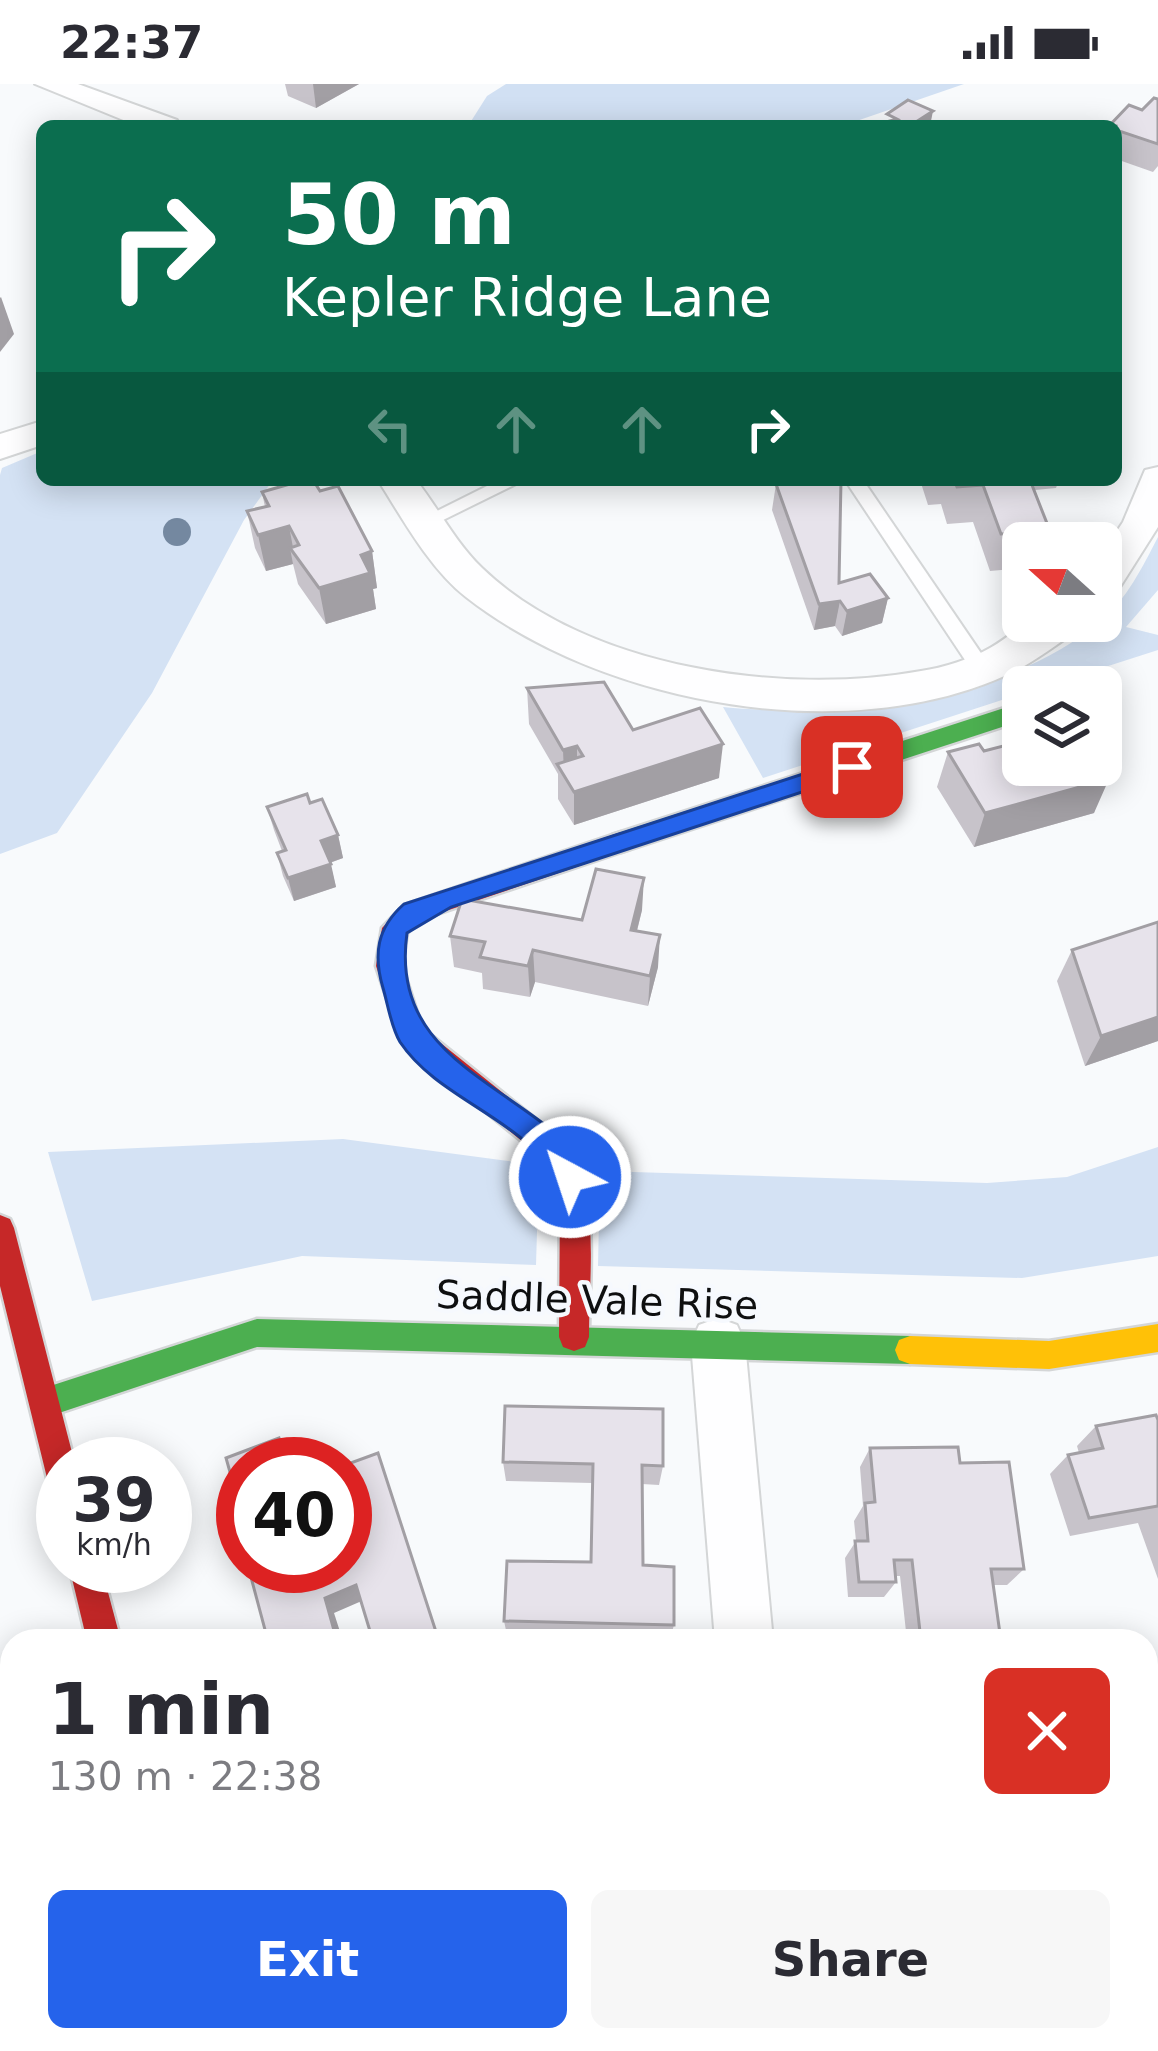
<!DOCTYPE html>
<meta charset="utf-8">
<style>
body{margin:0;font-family:"DejaVu Sans",sans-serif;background:#f7f7f7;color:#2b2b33;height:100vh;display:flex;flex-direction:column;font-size:45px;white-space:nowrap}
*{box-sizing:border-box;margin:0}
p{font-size:39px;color:#7c7c81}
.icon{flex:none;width:66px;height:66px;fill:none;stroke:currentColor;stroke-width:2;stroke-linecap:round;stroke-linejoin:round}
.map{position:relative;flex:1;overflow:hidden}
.sheet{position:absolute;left:0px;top:1545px;width:1158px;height:423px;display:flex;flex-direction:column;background:#fff;border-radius:36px 36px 0 0;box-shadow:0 6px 30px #0003}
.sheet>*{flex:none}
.banner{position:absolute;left:36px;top:36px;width:1086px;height:366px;border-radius:18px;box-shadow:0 6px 30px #0003;background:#0b6e4f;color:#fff;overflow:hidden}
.needle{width:78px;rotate:291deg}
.tools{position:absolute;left:1002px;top:438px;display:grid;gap:24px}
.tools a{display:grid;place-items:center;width:120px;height:120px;border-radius:18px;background:#fff;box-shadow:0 6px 30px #0003;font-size:60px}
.speed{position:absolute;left:36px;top:1353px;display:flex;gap:24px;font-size:60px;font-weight:700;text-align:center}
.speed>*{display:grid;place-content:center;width:156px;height:156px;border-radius:50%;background:#fff;box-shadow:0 6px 30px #0003;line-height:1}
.speed small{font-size:30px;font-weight:400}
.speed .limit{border:18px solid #d22;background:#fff;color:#111}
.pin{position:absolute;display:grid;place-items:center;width:102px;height:102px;color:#fff;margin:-51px;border-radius:24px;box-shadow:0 6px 18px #0006}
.me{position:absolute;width:132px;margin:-66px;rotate:320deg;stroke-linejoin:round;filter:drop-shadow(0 0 9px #0008)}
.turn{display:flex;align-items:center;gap:42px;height:252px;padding:0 48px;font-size:54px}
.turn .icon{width:156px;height:156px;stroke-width:2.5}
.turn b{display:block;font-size:84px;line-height:102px}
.lanes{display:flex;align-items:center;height:114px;padding:0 48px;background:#0003;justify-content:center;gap:60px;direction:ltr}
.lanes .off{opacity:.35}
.round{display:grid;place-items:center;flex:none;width:126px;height:126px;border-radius:18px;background:#f7f7f7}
.summary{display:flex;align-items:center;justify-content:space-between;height:204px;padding:0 48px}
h1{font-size:72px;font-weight:800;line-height:90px}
.primary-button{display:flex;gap:24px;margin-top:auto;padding:24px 48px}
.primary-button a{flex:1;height:138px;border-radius:18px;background:#2563eb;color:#fff;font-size:48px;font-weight:800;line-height:138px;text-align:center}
.primary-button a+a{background:#f7f7f7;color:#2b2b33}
.status{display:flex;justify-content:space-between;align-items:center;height:84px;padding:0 60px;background:#fff;direction:ltr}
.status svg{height:33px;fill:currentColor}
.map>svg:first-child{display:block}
.green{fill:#d4e2f4}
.forest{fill:#d1e0f3}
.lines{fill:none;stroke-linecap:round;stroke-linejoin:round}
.lane-casing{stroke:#d4d6d7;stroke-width:4}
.street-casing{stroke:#d4d6d7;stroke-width:4}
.fast-casing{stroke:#d4d6d7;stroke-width:5}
.slow-casing{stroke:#d4d6d7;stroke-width:5}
.jam-casing{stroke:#d4d6d7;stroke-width:5}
.lane{fill:#fefeff;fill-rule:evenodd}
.street{fill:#fefeff;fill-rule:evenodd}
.fast{fill:#4caf50;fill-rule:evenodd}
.slow{fill:#ffc107;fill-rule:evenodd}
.jam{fill:#c62828;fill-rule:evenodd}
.tree{fill:#7488a0}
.wall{fill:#c7c3ca}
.shaded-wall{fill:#a29fa4}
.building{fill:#e7e3eb;stroke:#a29fa4;stroke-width:3}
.route{fill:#2563eb;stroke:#184099;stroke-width:3}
.labels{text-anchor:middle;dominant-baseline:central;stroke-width:9;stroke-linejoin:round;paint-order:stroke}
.street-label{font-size:39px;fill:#0e0f10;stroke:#f6f9fe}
</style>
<div class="status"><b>22:37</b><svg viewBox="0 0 49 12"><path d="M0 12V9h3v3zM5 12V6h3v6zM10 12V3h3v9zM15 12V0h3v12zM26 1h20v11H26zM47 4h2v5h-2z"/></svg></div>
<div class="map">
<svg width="1158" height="1967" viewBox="0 0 1158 1967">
<rect width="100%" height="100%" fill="#f8fafc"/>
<!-- green -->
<g class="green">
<path d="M 42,367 L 42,396 L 273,396 L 244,436 L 152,609 L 57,749 L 0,770 L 0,391 L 2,384 Z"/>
<path d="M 1158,453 L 1158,506 L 1126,543 L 1158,551 L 1158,566 L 1043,603 L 1023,603 L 1023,609 L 763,694 L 723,623 C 846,635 1002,619 1101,537 C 1127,515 1143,482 1158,453 Z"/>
<path d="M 343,1055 L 539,1081 L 536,1181 L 302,1172 L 92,1217 L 48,1068 Z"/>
<path d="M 1158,1063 L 1158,1172 L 1022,1194 L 598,1182 L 600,1087 L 987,1099 L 1067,1093 Z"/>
</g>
<!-- forest -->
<path class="forest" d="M 506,0 L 964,0 L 842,42 L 468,42 L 487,12 Z"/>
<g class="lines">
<defs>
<g id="lane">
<path d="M 499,396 L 524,396 L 431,442 L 424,444 L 415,438 Z"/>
<path d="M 845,396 L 863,396 L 987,578 L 987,588 L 973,588 Z"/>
</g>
<g id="street">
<path d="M 35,0 L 78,0 L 177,36 L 181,42 L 138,42 Z"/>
<path d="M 42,337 L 42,361 L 0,375 L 0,350 Z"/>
<path d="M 1158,383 L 1158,443 L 1115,511 L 1101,514 L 1101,471 L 1123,438 L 1145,386 Z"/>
<path d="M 378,396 L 416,396 C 439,425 455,458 482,484 C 587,585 784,612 921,587 C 943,584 971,575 990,564 C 1005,556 1021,540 1037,537 C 1051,535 1068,537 1083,537 L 1077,547 C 1057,560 1037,576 1015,587 C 854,666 605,622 466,513 C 430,485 402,434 378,396 Z"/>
<path d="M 718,1234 L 737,1241 L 745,1259 L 773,1557 L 715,1557 L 691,1259 L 699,1241 Z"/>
<path d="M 815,1956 L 882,1956 L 886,1967 L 819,1967 Z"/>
</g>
<g id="fast">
<path d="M 1023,618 L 1023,636 L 621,768 L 609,758 L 612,751 Z"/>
<path d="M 257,1235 L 910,1252 L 921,1256 L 925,1266 L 921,1276 L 910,1280 L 257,1263 L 44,1334 L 33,1329 L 29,1319 L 33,1309 L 44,1304 Z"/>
<path d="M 184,1956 L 222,1956 L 225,1967 L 187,1967 Z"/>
</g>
<path id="slow" d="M 1158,1240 L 1158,1268 L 1049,1285 L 910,1280 L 899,1276 L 895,1266 L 899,1256 L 910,1252 L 1049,1257 Z"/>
<g id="jam">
<path d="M 621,748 L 630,751 L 633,758 L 630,765 L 422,835 L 407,849 L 402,882 L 422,944 L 573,1065 C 599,1121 589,1192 589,1253 L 585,1263 L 574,1267 L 563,1263 L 559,1253 L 560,1114 L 551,1081 L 402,959 L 376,882 L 382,844 L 404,821 Z"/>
<path d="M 0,1131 L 10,1135 L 14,1144 L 75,1380 L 63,1380 L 63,1410 L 52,1405 L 47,1394 L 0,1202 Z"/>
<path d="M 69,1482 L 101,1482 L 121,1557 L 87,1557 Z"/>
</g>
</defs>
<!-- lane casing -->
<use href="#lane" class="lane-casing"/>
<!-- street casing -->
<use href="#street" class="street-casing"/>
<!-- fast casing -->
<use href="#fast" class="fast-casing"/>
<!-- slow casing -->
<use href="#slow" class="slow-casing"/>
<!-- jam casing -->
<use href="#jam" class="jam-casing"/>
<!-- lane -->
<use href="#lane" class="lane"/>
<!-- street -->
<use href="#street" class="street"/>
<!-- fast -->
<use href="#fast" class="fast"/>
<!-- slow -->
<use href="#slow" class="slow"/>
<!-- jam -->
<use href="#jam" class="jam"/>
</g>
<!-- trees -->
<circle class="tree" cx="177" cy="448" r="14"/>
<!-- wall -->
<g class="wall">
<path d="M 285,0 L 359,0 L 316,24 L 288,12 Z"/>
<path d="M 1158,15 L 1158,82 L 1153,88 L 1116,75 L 1116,42 Z"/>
<path d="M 920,396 L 1059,396 L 1056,404 L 1035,406 L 1050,447 L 1046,459 L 1023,459 L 1023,484 L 990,487 L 973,438 L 947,440 L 941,420 L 928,421 Z"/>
<path d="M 776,400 L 839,499 L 888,514 L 882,539 L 842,552 L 835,542 L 814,546 L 772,426 Z"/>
<path d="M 320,407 L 372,467 L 377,504 L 373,505 L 376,525 L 326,540 L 298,500 L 293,480 L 266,487 L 255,464 L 247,427 L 265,423 L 262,408 Z"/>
<path d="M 527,604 L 633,646 L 719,694 L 574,741 L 558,715 L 558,690 L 529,640 Z"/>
<path d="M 1023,625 L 1023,681 L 1108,676 L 1103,686 L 1094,729 L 974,763 L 937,703 L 948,668 L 984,667 L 1011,660 Z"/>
<path d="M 310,719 L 338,751 L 343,774 L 330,779 L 336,803 L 294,817 L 283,792 L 277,769 L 282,767 L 274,746 L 267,723 Z"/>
<path d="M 642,826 L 637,847 L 658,883 L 648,922 L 535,898 L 530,913 L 483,905 L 482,889 L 454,883 L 450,852 L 582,836 Z"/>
<path d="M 1158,838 L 1158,957 L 1085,982 L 1057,897 L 1072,866 Z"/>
<path d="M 1158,1336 L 1158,1495 L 1138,1439 L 1070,1452 L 1050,1390 L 1068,1371 L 1079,1369 L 1077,1362 L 1096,1342 Z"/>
<path d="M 870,1364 L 960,1379 L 1024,1485 L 1007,1501 L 993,1501 L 1001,1557 L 907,1557 L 900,1492 L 895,1492 L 896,1498 L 884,1513 L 848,1513 L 845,1474 L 856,1457 L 854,1437 L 863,1422 L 860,1383 Z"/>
<path d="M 503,1378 L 663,1382 L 659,1401 L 642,1400 L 643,1481 L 674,1541 L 670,1555 L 507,1551 L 504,1537 L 591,1478 L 592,1399 L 506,1397 Z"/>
<path d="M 1036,1956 L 1146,1956 L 1158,1967 L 1042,1967 Z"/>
</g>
<!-- shaded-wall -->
<g class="shaded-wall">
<path d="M 313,0 L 359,0 L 316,24 Z"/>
<path d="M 933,27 L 930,42 L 918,42 L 919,36 Z"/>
<path d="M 1,213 L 14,250 L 0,268 L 0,214 Z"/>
<path d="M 289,442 L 294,469 L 290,464 L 293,480 L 266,487 L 258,451 Z"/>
<path d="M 372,467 L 377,504 L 373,505 L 376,525 L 326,540 L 319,504 L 361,471 Z"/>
<path d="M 888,514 L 882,539 L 842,552 L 847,527 Z"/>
<path d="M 840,517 L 835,542 L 814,546 L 819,520 Z"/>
<path d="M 723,660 L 719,694 L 574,741 L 574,708 Z"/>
<path d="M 577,662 L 577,696 L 564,690 L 563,666 Z"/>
<path d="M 1108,676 L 1098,698 L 1109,695 L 1094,729 L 974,763 L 985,729 L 1097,681 L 1101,681 L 1101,677 Z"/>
<path d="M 338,751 L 343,774 L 326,780 L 321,757 Z"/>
<path d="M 331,780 L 336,803 L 294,817 L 288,794 Z"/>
<path d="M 644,794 L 642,826 L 629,878 L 631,846 Z"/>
<path d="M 660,851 L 658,883 L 648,922 L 650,892 Z"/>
<path d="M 533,866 L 535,898 L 530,913 L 528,882 Z"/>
<path d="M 1158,933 L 1158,957 L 1085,982 L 1101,952 Z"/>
<path d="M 356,1501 L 364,1516 L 334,1529 L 343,1557 L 337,1557 L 325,1514 Z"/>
</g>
<!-- building -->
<g class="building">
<path d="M 1154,14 L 1158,15 L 1158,60 L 1116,46 L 1116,42 L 1109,42 L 1129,21 L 1142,26 Z"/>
<path d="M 908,16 L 933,27 L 919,36 L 930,41 L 889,42 L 883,39 L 897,35 L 887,30 Z"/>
<path d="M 304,396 L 313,396 L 320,407 L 338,402 L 372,467 L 361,471 L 370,489 L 319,504 L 290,464 L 299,461 L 289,442 L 258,451 L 247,427 L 269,422 L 262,408 Z"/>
<path d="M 814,396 L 841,396 L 839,499 L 870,490 L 888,514 L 847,527 L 840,517 L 819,520 L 776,400 Z"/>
<path d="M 954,396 L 1030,396 L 1050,447 L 1001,450 L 983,401 L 957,403 Z"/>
<path d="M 604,598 L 633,646 L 700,624 L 723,660 L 574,708 L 557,680 L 583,672 L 577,662 L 563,666 L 527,604 Z"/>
<path d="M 1023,657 L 1023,681 L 1100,681 L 1109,695 L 985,729 L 948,668 L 979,660 L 984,667 Z"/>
<path d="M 307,710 L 310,719 L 322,715 L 338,751 L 321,757 L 331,780 L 288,794 L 277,769 L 286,766 L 267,723 Z"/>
<path d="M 596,785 L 644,794 L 631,846 L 660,851 L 650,892 L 533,866 L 528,882 L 480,873 L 485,858 L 450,852 L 462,815 L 582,836 Z"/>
<path d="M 1158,838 L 1158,933 L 1101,952 L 1072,866 Z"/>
<path d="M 505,1322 L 663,1325 L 663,1382 L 642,1381 L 643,1481 L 674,1483 L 674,1541 L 504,1537 L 507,1477 L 591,1478 L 593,1380 L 503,1378 Z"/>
<path d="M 1156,1331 L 1158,1336 L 1158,1422 L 1089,1434 L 1068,1371 L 1103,1364 L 1096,1342 Z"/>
<path d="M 279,1354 L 287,1380 L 243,1380 L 243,1426 L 241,1427 L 226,1374 Z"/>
<path d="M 958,1363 L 960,1379 L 1009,1378 L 1024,1485 L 991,1485 L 1001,1557 L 921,1557 L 912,1476 L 894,1476 L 896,1498 L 859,1498 L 855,1457 L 868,1457 L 865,1419 L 875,1418 L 870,1364 Z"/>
<path d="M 378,1369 L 439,1557 L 373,1557 L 356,1501 L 325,1514 L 337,1557 L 268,1557 L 248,1482 L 345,1482 L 345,1381 Z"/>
<path d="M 243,1426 L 243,1465 L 233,1430 Z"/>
<path d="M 1146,1801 L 1158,1805 L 1158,1967 L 1061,1967 L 1055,1956 L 1146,1956 Z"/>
</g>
<!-- route -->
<path class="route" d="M 852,674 L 860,676 L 860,689 L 451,823 L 407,849 C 390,970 501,995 573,1065 L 584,1093 L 580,1102 L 560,1102 C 529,1035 440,1018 400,958 C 391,943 388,921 383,904 C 373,870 377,844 404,820 Z"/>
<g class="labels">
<!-- street labels -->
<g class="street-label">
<text transform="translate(597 1216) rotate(2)">Saddle Vale Rise</text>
</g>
</g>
</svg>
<div class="tools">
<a><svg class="needle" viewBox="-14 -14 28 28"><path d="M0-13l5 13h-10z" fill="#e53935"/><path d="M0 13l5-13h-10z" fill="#7c7c81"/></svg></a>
<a><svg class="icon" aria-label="layers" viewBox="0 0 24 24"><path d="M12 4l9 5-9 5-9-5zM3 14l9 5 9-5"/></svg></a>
</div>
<div class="speed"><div>39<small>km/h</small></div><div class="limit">40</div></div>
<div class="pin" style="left:852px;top:683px;background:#d93025"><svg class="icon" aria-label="arrive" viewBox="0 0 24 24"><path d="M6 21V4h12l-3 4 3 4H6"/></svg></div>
<svg class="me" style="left:570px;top:1093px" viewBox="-20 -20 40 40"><circle r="17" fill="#2563eb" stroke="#fff" stroke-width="3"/><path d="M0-11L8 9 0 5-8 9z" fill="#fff"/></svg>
<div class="banner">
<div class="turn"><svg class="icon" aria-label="right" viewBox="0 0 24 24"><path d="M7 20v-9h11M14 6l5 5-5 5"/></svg><div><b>50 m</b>Kepler Ridge Lane</div></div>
<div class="lanes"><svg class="icon off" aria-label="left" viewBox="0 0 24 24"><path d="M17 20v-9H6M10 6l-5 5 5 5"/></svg><svg class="icon off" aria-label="ahead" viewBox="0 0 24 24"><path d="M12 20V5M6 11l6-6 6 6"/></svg><svg class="icon off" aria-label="ahead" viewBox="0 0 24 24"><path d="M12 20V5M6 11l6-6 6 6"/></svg><svg class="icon" aria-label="right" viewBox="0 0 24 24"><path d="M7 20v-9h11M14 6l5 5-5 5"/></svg></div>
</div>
<section class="sheet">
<div class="summary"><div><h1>1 min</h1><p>130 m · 22:38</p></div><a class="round" style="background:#d93025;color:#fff"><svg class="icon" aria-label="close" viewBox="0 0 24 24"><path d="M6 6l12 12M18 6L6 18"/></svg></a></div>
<div class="primary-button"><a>Exit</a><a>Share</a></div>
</section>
</div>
